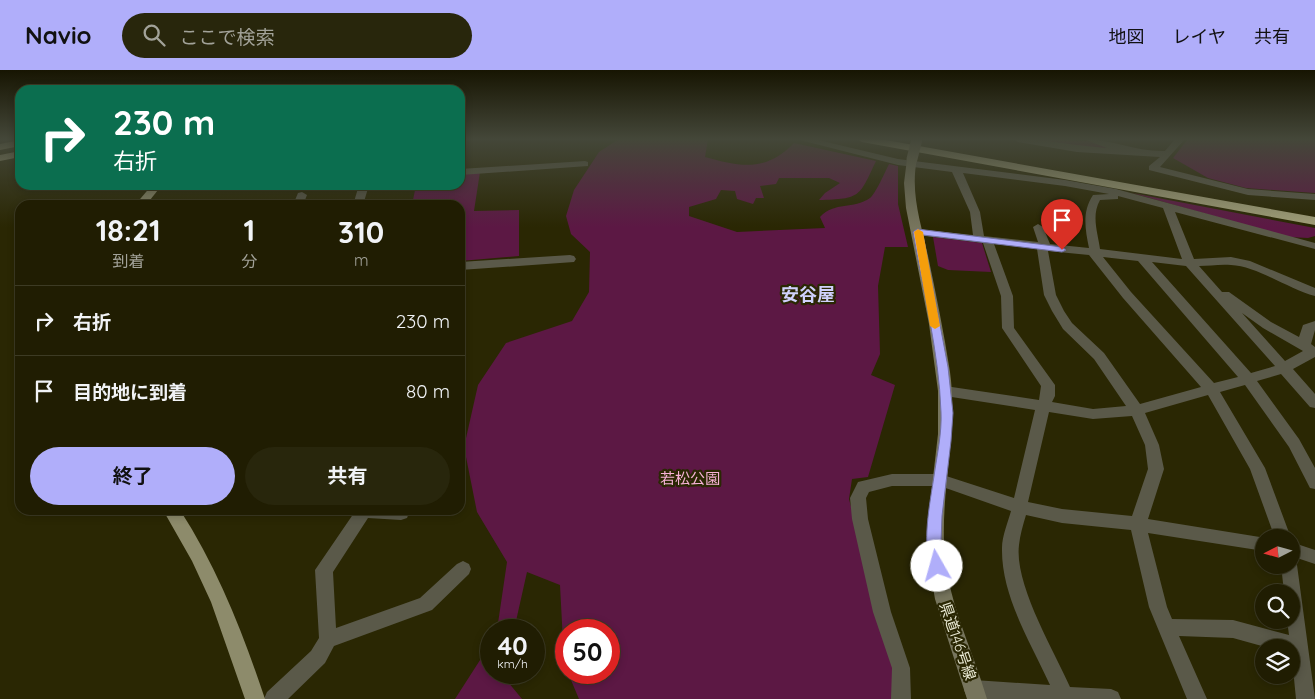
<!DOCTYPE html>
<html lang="ja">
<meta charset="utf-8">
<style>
body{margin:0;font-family:Quicksand,"Noto Sans JP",sans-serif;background:#28260c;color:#f1f3f6;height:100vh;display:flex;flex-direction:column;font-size:19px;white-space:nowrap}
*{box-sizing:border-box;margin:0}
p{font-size:16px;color:#a2a299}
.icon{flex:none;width:28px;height:28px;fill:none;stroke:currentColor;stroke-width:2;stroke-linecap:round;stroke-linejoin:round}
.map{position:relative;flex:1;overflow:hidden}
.details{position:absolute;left:15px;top:130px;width:450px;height:315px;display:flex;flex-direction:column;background:#201d02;border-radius:15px;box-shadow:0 2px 8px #0003,0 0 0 1px #3d3b24}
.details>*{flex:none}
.banner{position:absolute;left:15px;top:15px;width:450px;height:105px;border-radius:15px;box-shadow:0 2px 8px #0003,0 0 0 1px #3d3b24;background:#0b6e4f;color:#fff;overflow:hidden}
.needle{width:32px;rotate:264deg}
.controls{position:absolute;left:1255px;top:459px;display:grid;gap:10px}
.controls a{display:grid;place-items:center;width:45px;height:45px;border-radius:50%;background:#201d02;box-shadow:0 2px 8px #0003,0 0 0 1px #3d3b24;font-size:25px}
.speed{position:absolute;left:480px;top:549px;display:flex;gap:10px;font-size:25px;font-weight:700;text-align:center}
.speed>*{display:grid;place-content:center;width:65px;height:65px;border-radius:50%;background:#201d02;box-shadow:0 2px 8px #0003,0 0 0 1px #3d3b24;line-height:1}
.speed small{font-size:12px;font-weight:400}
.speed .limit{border:8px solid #d22;background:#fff;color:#111}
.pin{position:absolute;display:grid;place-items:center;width:42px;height:42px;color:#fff;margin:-51px -21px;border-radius:50% 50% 50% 0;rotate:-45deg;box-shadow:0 0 5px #0007}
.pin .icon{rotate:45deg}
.me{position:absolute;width:55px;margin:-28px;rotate:353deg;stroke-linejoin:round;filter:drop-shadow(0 0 4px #0008)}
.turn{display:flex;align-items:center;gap:18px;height:105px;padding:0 15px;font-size:22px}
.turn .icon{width:65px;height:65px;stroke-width:2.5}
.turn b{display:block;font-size:35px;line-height:42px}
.eta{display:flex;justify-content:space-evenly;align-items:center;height:85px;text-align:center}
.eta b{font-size:30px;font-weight:700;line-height:35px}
.button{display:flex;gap:10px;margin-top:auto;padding:10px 15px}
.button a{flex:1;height:58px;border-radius:30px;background:#b0aefa;color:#111;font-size:20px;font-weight:700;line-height:58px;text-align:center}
.button a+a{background:#28260c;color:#f1f3f6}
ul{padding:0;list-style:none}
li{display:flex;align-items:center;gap:15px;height:70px;padding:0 15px;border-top:1px solid #3d3b24}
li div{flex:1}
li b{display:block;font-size:19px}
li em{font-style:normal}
header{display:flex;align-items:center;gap:30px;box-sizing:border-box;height:70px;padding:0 25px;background:#b0aefa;color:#111}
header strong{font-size:24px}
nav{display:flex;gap:28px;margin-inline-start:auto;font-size:18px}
.search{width:350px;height:45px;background:#28260c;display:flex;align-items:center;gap:12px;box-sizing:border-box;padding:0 18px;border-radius:28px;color:#a2a299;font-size:19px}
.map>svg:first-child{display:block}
.green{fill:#5c1844}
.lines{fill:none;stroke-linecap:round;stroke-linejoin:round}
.minor{fill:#5a5949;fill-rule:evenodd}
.secondary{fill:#77755d;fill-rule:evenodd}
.primary{fill:#8d8b6b;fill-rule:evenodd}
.motorway{fill:#a19f79;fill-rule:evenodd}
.secondary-bridge{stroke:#77755d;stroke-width:11}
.route{fill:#b0aefa;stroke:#7271a2}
.slow{fill:#f59e0b}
.labels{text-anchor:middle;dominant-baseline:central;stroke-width:4.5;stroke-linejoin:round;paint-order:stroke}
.park-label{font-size:15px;fill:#f6b1d7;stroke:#2a2703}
.street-label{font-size:15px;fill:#e8e8d3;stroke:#2a2703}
.quarter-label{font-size:18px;font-weight:bold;fill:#d0d1fc;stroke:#2a2703}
</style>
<header>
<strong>Navio</strong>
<div class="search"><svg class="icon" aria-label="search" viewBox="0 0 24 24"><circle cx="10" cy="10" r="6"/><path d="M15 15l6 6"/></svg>ここで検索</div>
<nav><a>地図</a><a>レイヤ</a><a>共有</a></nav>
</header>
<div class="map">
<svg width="1315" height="629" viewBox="0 0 1315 629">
<rect width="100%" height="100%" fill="#2a2703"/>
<!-- green -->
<g class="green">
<path d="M 619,69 L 708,69 L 705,87 C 741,97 766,102 794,73 L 876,91 C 859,127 861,129 819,130 L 825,123 L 840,113 L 829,108 L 779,108 L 776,114 L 760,116 L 764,128 L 756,128 L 753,134 L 737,129 L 735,121 L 721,120 L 716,129 L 689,137 L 689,146 L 737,162 L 825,158 L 820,147 C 835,131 853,140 870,128 C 876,123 885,102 889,94 L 898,96 L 898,134 L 908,177 L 885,177 L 878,216 L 880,284 L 871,305 L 895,315 L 868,407 L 852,409 L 849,429 L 879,547 L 896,576 L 896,629 L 579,629 L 568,603 L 609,602 L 609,560 L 566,560 L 566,598 L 564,591 L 560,515 L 527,502 L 514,560 L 497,560 L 507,492 L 477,442 L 464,377 L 478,315 L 506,273 L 572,251 L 589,222 L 590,182 L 571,164 L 566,146 L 574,120 L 599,82 Z"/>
<path d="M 1028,69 L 1088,71 L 1108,77 L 1106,79 L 1076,78 Z"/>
<path d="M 1188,69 L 1315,69 L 1315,123 L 1246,118 L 1208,108 L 1173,88 Z"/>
<path d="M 480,102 L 474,141 L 519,140 L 519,186 L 460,191 L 460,135 L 412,135 L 416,115 L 460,115 L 460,104 Z"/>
<path d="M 1132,123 L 1315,158 L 1315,166 L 1308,168 L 1288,167 Z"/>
<path d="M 933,167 L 982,173 L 991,202 L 948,200 L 938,196 Z"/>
<path d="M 491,573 L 491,602 L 505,603 L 504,607 L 522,629 L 455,629 Z"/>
</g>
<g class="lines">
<!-- minor -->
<g class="minor">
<path d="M 796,69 L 814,69 L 898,89 L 1065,110 L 1116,119 L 1315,173 L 1315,179 L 1175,142 L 1194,189 L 1231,187 L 1250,191 L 1315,218 L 1315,226 C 1288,219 1257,196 1231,195 C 1220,194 1209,196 1199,196 L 1222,222 L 1229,222 L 1271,252 L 1299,267 L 1303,255 L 1315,251 L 1315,260 L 1311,274 L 1315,277 L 1315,287 L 1293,299 L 1315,324 L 1315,338 L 1310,337 L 1281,304 L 1257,311 L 1299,369 L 1315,398 L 1315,419 L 1310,418 L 1289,377 L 1245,315 L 1220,322 L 1265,398 L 1291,468 L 1275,468 L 1250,399 L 1208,325 L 1145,343 L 1159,375 L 1164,399 L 1148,449 L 1266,468 L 1264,468 L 1264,481 L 1148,463 L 1167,537 L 1172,549 L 1233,550 L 1289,565 L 1287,550 L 1291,550 L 1291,522 L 1284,522 L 1281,495 L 1291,495 L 1291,488 L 1295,490 L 1297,495 L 1315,629 L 1296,629 L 1291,578 L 1269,578 L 1233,568 L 1179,566 L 1207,629 L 1187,629 L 1149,537 L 1131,460 L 1062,453 L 1026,445 C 1023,455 1020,465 1019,475 C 1014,514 1054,581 1070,617 L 1111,619 L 1118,622 L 1121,629 L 973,629 L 967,627 L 964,620 L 967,613 L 974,610 L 1050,615 C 1031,573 1001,526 1002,478 C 1002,466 1008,452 1011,441 L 940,416 L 892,416 L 869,422 L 866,428 L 868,449 L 891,542 L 910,598 L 911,629 L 891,629 L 892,598 L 873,542 L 852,449 L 850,428 L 858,412 L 892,404 L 940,404 L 1014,428 L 1035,340 L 945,326 L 940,325 L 938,321 L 940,317 L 945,316 L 1039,330 L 1041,316 L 1002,258 L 1001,226 L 983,173 L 917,165 L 911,162 L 917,159 L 973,165 L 970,142 L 952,102 L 898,95 ZM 963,103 L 1065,116 L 1109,124 L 1093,125 C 1082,142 1085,158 1089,178 L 1050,174 L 1043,157 L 1038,154 L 1033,157 L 1038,172 L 984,166 L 980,142 ZM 1118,126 L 1163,138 L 1182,189 L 1100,179 C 1098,163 1091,146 1100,130 L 1118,129 ZM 994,174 L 1037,179 L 1044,225 L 1052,241 L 1063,259 L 1094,289 L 1126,336 L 1093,339 L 1052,332 L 1055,326 L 1055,315 L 1014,258 L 1013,226 ZM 1048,181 L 1089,185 L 1123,228 L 1201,317 L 1140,334 L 1104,283 L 1072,253 L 1064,241 L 1056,225 ZM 1103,187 L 1138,191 L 1238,307 L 1214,313 L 1131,222 ZM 1152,192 L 1186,196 L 1275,296 L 1251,303 ZM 1242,243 L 1263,258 L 1303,281 L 1285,291 ZM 1049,342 L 1093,349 L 1132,346 L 1145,375 L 1148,399 L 1132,446 L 1062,439 L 1028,432 Z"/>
<path d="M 1013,69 C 1045,69 1076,76 1107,78 L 1083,69 C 1111,69 1137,82 1165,81 L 1175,69 L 1185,69 L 1160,97 L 1248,119 L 1315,124 L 1315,130 L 1248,125 L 1149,100 L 1149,96 L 1160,87 L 1077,82 L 1018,72 Z"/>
<path d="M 585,91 L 588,92 L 588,96 L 460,105 L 460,99 Z"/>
<path d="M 359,115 L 369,115 L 363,135 L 353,135 Z"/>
<path d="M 302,122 L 307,125 L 303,135 L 293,135 L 298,123 Z"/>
<path d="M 570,185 L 574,186 L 576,189 L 574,192 L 460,200 L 460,192 Z"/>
<path d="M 356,440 L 408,440 L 409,443 L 407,448 L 401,450 L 368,448 L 333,502 L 336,558 L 420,528 L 457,494 L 463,491 L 469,494 L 471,499 L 469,504 L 432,540 L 334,576 L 325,593 L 288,629 L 264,629 L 267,622 L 311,581 L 319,568 L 315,500 Z"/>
<path d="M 1291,472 L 1315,480 L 1315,494 L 1291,486 Z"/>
</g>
<!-- secondary -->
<path class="secondary" d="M 912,86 L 917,89 C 910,123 921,153 928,186 C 936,224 944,263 950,302 C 958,360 942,414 944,472 C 945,527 972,577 987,629 L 967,629 L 935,529 L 929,495 L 928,451 L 938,364 L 938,321 L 929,254 L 906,138 L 904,113 L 907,89 Z"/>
<!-- primary -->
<g class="primary">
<path d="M 152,115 L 162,115 L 146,135 L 135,135 Z"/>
<path d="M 163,440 L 180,440 C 218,499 243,563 265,629 L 245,629 L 211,532 L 192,491 Z"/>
</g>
<!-- motorway -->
<g class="motorway">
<path d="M 857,69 L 880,69 L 1315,147 L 1315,155 L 862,72 Z"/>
<path d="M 20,70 L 20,76 L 0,80 L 0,74 Z"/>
<path d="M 20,81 L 20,87 L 0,91 L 0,85 Z"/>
</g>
<!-- secondary-bridge -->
<path class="secondary-bridge" d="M 912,89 L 917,69"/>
</g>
<!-- sky -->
<linearGradient id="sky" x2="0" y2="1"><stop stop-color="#171502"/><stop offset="0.44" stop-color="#444739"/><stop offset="1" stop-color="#444739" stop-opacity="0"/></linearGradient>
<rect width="1315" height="157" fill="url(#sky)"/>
<!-- route -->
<path class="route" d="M 917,159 L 1062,177 L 1066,180 L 1062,182 L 923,165 L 948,297 L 953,343 L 951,371 L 942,446 L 941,472 L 944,496 L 942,500 L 937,502 L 932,500 C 921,475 930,433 934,406 C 937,385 942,363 941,342 C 939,282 923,221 913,162 Z"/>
<!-- slow -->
<path class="slow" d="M 918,159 L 923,162 L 940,256 L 935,259 L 930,256 L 914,162 Z"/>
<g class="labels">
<!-- park labels -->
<g class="park-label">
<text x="690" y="408">若松公園</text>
</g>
<!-- street labels -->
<g class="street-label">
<text transform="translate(958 571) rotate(71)">県道146号線</text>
</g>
<!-- quarter labels -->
<g class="quarter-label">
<text x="808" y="224">安谷屋</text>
</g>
</g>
</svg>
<div class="controls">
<a><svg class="needle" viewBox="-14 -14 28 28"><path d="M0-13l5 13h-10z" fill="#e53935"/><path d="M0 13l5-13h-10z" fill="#a2a299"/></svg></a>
<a><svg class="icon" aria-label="search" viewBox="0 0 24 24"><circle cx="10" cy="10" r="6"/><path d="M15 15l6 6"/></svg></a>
<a><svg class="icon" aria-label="layers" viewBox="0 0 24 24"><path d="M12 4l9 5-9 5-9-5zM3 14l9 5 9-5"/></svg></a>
</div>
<div class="speed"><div>40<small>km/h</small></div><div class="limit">50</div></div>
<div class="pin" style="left:1062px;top:180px;background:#d93025"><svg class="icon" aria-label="arrive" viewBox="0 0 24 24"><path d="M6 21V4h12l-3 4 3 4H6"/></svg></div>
<svg class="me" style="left:937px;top:496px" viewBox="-20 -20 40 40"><circle r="19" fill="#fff"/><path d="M0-13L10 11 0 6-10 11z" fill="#b0aefa"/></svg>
<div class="banner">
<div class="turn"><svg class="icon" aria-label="right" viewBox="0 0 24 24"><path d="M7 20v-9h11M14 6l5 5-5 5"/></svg><div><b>230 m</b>右折</div></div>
</div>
<section class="details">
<div class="eta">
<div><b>18:21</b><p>到着</p></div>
<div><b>1</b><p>分</p></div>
<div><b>310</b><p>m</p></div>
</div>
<ul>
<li><svg class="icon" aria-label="right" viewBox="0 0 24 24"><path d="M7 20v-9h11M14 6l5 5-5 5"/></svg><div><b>右折</b></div><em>230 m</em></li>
<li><svg class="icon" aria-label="arrive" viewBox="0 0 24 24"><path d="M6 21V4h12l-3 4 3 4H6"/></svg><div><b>目的地に到着</b></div><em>80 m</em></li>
</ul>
<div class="button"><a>終了</a><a>共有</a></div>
</section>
</div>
